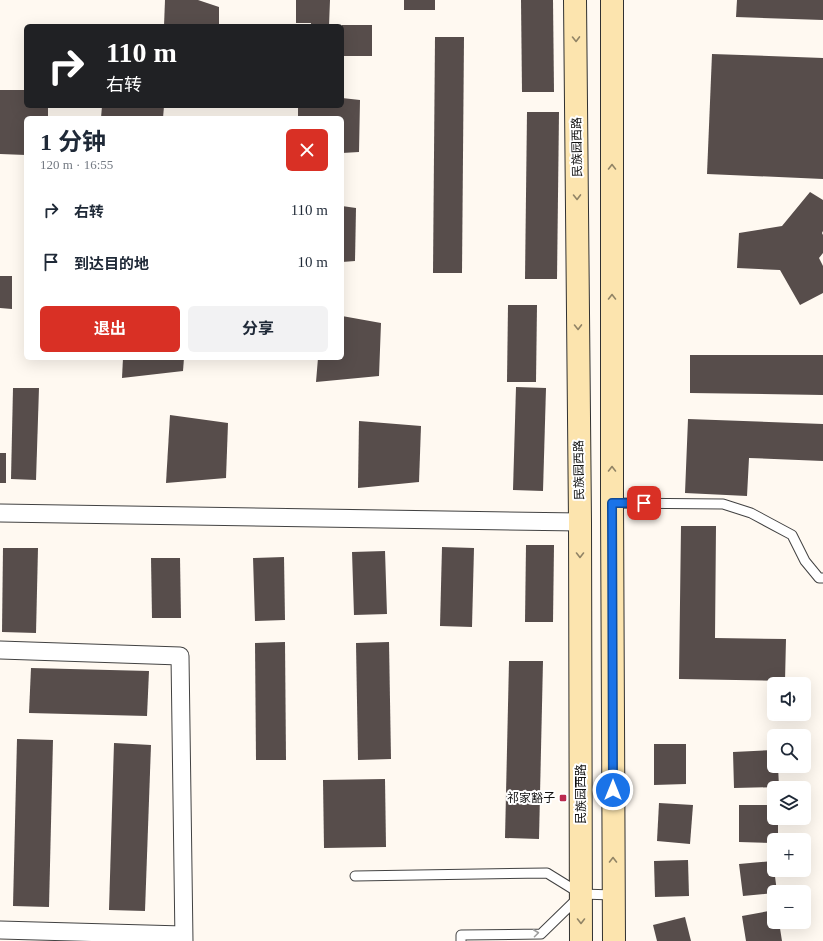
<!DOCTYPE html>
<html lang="zh">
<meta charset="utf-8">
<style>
body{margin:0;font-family:"Times New Roman","Noto Sans SC",serif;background:#f2f2f3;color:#1f2937;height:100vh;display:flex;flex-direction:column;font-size:15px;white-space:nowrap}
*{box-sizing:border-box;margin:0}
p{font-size:13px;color:#747a83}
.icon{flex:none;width:22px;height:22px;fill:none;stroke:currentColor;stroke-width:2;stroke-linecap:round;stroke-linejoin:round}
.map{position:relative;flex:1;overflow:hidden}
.panel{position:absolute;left:24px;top:116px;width:320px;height:244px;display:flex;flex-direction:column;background:#fff;border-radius:6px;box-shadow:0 4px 16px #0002}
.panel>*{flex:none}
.guide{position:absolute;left:24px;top:24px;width:320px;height:84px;border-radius:6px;box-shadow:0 4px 16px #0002;background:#202124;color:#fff;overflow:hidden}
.controls{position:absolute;left:767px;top:677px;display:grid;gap:8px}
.controls a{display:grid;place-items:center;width:44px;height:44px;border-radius:6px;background:#fff;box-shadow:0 4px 16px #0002;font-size:20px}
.pin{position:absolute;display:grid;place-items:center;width:34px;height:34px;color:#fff;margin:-17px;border-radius:8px;box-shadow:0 2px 6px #0006}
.me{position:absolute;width:44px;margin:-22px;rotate:0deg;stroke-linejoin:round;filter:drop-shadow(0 0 3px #0008)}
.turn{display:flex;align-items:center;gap:14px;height:84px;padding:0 16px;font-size:18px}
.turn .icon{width:52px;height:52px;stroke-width:2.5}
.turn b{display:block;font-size:28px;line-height:34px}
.round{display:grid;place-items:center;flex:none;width:42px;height:42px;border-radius:6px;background:#f2f2f3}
.summary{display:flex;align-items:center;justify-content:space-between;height:68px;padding:0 16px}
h1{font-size:24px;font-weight:700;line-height:30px}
.action{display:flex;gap:8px;margin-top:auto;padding:8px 16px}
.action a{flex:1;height:46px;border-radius:6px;background:#d93025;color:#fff;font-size:16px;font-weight:700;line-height:46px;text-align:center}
.action a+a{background:#f2f2f3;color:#1f2937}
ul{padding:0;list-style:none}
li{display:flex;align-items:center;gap:12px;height:52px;padding:0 16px}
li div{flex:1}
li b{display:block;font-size:15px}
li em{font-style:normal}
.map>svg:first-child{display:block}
.building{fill:#574d4b}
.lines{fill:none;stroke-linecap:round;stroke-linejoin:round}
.lane-casing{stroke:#424242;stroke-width:11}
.street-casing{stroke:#424242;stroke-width:19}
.secondary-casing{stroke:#313131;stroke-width:24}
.lane{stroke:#fff;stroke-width:9}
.street{stroke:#fff;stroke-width:17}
.secondary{stroke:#fce4ae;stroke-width:22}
.oneway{stroke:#918466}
.oneway2{stroke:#9f9f9f}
.route-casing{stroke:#114b97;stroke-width:10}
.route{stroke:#1a73e8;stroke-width:7}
.poi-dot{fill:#bb2a4e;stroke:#fff;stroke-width:1.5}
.labels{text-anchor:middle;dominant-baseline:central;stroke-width:4;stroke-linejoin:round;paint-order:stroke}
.street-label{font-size:12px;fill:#0f0f0f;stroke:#fff}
.poi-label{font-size:12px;fill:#0f0f0f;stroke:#fff;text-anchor:end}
</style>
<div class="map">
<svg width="823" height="941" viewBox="0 0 823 941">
<rect width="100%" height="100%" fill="#fff9f1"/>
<!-- building -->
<g class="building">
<path d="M 165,0 L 198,0 L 219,7 L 219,26 L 164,26 Z"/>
<path d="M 296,0 L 330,0 L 329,26 L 311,26 L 311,23 L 296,23 Z"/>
<rect x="404" y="0" width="31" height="10"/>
<path d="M 521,0 L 553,0 L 554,92 L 522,92 Z"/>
<path d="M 737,0 L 823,0 L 823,20 L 736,17 Z"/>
<rect x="342" y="25" width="30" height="31"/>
<path d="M 435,37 L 464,37 L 462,273 L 433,273 Z"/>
<path d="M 712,54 L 823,58 L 823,179 L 707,174 Z"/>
<path d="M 0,90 L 26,90 L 26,106 L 48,106 L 48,118 L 26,118 L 26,155 L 0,154 Z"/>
<path d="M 342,98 L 360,100 L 359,152 L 342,153 L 342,118 L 298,118 L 298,106 L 342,106 Z"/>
<path d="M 102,106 L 164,106 L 163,118 L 101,118 Z"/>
<path d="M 527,112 L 559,112 L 557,279 L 525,279 Z"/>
<path d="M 810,192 L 823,200 L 823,231 L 822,233 L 823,235 L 823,253 L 819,258 L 823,266 L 823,293 L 800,305 L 780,270 L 737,268 L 739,233 L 782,226 Z"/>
<path d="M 342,206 L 356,208 L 355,261 L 342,262 Z"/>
<path d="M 0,276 L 12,276 L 12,309 L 0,308 Z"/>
<path d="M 508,305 L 537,305 L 536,382 L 507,382 Z"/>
<path d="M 342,316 L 381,323 L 379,376 L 316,382 L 318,358 L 342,358 Z"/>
<path d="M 690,355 L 823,355 L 823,395 L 690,393 Z"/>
<path d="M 123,358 L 184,358 L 183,371 L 122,378 Z"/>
<path d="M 516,387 L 546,388 L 543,491 L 513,490 Z"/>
<path d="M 13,388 L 39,388 L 36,480 L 11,479 Z"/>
<path d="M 170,415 L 228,423 L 226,478 L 166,483 Z"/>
<path d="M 688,419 L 823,424 L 823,461 L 749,458 L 747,496 L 685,493 Z"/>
<path d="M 359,421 L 421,426 L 419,482 L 358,488 Z"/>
<rect x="0" y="453" width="6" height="30"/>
<path d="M 681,526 L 716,526 L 715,638 L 786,639 L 785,681 L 679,679 Z"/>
<path d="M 526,545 L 554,545 L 553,622 L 525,622 Z"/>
<path d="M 442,547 L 474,548 L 472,627 L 440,626 Z"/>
<path d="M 3,548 L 38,548 L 36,633 L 2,632 Z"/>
<path d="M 385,551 L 387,614 L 354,615 L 352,552 Z"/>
<path d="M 284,557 L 285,620 L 255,621 L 253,558 Z"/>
<path d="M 151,558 L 180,558 L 181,618 L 152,618 Z"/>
<path d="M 285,642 L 286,760 L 256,760 L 255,643 Z"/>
<path d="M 389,642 L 391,759 L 358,760 L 356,643 Z"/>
<path d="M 509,661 L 543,661 L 539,839 L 505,838 Z"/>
<path d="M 31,668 L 149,671 L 147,716 L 29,713 Z"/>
<path d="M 17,739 L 53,740 L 49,907 L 13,906 Z"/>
<path d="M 114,743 L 151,745 L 145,911 L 109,910 Z"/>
<path d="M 654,744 L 686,744 L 686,784 L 654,785 Z"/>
<path d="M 774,750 L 774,766 L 778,766 L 779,787 L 734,788 L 733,752 Z"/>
<path d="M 385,779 L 386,847 L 324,848 L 323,780 Z"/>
<path d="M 659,803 L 693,805 L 690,844 L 657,841 Z"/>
<path d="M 739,805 L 774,805 L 774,818 L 778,818 L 778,840 L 774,840 L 774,843 L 739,842 Z"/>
<path d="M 688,860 L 689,896 L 655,897 L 654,861 Z"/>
<path d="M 773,861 L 777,892 L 774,892 L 774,893 L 743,896 L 739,864 Z"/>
<path d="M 774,910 L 774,922 L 779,922 L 782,941 L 746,941 L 742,916 Z"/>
<path d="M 685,917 L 691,941 L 657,941 L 653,925 Z"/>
</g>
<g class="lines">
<defs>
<g id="lane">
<path d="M 612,503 L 723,504 L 751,513 L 792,535 L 805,561 L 819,578 L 823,578"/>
<path d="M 355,876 L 547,873 L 581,894 L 614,895"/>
<path d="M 461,941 L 461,935 L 541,934 L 579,897"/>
</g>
<g id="street">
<path d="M 0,513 L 580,522"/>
<path d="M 0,650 L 180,656 L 184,941"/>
<path d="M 0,930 L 183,935"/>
</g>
<g id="secondary">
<path d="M 575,0 L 580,522 L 581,941"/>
<path d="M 612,0 L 612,503 L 614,941"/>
</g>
</defs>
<!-- lane casing -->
<use href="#lane" class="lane-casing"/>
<!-- street casing -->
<use href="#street" class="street-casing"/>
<!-- secondary casing -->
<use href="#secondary" class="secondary-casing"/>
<!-- lane -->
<use href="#lane" class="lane"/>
<!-- street -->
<use href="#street" class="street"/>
<!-- secondary -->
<use href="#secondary" class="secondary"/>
</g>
<!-- one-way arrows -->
<defs><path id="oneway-chevron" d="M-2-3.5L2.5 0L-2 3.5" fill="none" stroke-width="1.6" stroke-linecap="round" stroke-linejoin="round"/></defs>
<g class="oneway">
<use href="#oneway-chevron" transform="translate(576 39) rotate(89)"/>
<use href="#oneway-chevron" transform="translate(612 167) rotate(-90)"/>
<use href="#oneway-chevron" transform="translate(577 197) rotate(89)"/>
<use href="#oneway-chevron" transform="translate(612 297) rotate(-90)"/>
<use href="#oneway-chevron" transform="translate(578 327) rotate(89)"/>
<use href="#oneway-chevron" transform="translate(612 469) rotate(-90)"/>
<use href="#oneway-chevron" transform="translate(580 555) rotate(90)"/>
<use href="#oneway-chevron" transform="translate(613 860) rotate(-90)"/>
<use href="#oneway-chevron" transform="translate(581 921) rotate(90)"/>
</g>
<use class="oneway2" href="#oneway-chevron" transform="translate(536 933) rotate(-7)"/>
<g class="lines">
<defs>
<path id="route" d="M 613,790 L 612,503 L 644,503"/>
</defs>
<!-- route casing -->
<use href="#route" class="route-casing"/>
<!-- route -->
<use href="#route" class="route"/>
</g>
<!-- markers -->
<rect class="poi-dot" x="559" y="794" width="8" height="8" rx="2"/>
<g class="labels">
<!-- street labels -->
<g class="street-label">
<text transform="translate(577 147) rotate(-91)">民族园西路</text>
<text transform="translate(579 470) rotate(-91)">民族园西路</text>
<text transform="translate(581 794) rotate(-90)">民族园西路</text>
</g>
<!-- poi labels -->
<g class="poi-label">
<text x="555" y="798">祁家豁子</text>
</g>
</g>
</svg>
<div class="controls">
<a><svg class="icon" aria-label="sound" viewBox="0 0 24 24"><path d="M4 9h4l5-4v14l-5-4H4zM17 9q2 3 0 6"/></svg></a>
<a><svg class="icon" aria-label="search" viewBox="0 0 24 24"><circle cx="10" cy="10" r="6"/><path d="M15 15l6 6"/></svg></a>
<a><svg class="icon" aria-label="layers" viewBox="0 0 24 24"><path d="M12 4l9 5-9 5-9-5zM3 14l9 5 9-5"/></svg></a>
<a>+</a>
<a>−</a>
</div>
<div class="pin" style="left:644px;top:503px;background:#d93025"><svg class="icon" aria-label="arrive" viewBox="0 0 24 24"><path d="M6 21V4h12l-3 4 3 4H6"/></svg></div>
<svg class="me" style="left:613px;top:790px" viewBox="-20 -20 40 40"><circle r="17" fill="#1a73e8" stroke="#fff" stroke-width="3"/><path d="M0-11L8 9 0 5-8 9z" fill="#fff"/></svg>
<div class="guide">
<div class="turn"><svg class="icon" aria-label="right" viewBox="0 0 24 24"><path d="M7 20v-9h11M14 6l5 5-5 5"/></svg><div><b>110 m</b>右转</div></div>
</div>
<section class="panel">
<div class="summary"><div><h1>1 分钟</h1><p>120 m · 16:55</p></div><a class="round" style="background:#d93025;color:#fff"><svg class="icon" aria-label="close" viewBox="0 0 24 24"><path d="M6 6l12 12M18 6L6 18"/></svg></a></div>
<ul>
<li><svg class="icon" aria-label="right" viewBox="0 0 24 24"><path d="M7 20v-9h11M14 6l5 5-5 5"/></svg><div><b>右转</b></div><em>110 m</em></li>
<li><svg class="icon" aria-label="arrive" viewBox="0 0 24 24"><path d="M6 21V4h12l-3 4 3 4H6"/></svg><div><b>到达目的地</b></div><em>10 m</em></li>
</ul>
<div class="action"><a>退出</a><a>分享</a></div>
</section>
</div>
